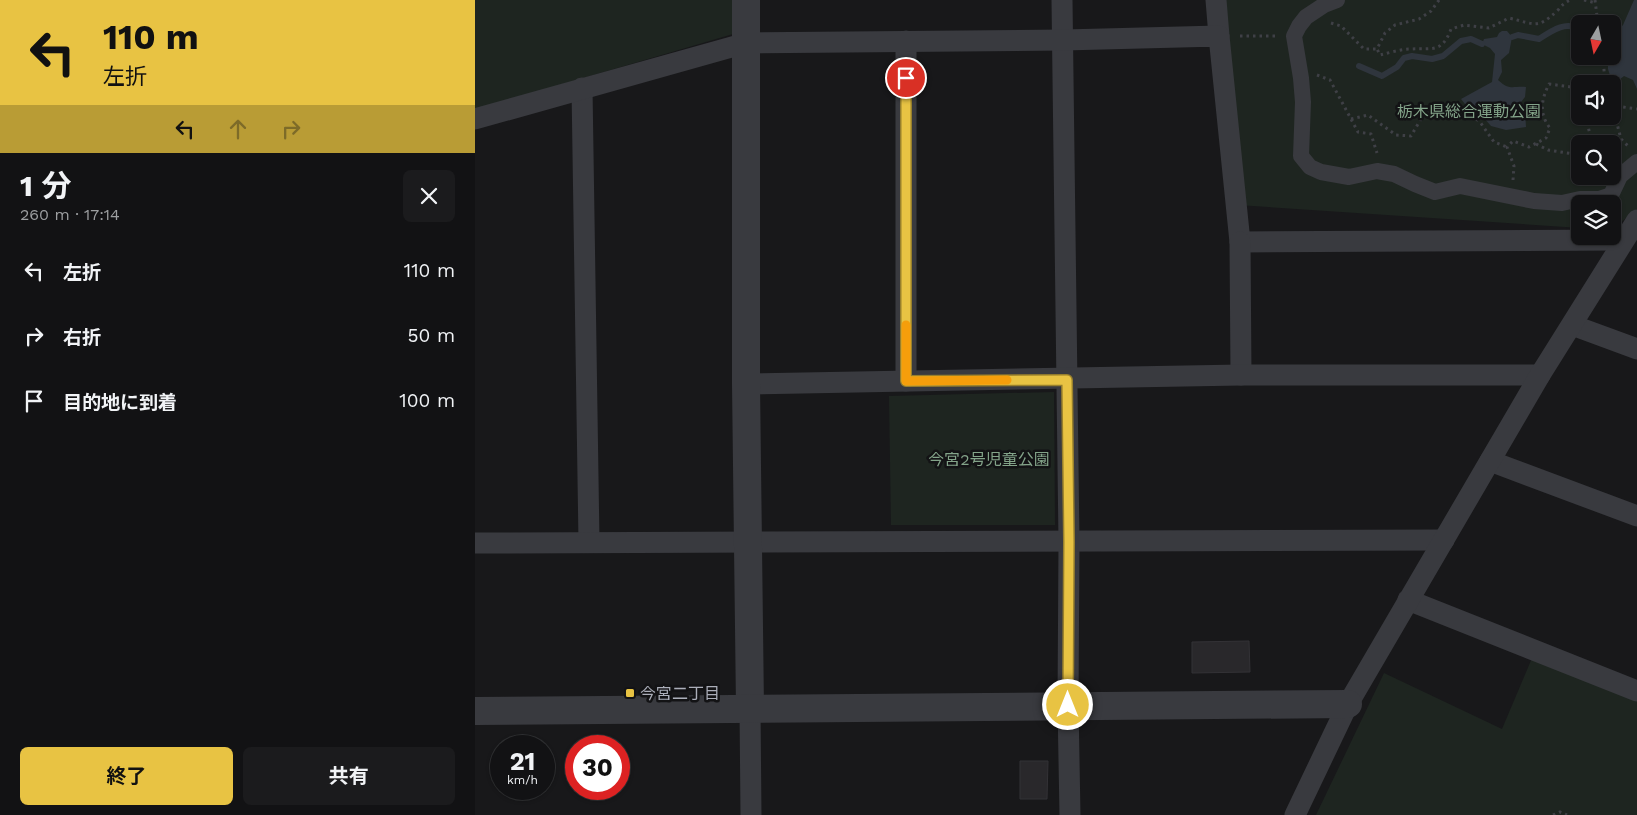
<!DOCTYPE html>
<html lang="ja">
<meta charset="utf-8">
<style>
body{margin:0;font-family:"Work Sans","Noto Sans JP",sans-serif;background:#1b1b1d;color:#f1f3f6;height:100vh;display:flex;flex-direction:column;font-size:19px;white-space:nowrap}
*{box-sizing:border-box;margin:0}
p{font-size:16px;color:#9c9ea0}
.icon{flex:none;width:28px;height:28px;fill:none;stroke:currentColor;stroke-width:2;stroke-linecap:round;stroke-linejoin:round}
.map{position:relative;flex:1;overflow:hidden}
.panel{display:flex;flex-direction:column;background:#121214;width:475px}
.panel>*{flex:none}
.top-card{background:#e8c343;color:#111;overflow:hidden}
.needle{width:32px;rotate:189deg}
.controls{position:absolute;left:1096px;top:15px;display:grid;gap:10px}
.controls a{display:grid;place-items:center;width:50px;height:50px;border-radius:8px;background:#121214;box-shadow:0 1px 4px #0004,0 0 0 1px #313234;font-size:25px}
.speed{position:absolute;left:15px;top:735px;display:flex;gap:10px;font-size:25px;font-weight:700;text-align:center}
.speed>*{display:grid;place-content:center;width:65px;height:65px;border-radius:50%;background:#121214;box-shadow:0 1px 4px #0004,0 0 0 1px #313234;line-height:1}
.speed small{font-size:12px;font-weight:400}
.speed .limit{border:8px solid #d22;background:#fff;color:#111}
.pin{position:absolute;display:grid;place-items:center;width:42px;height:42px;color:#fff;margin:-21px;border:2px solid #fff;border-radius:50%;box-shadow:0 1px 5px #0007}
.me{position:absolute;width:55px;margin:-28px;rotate:0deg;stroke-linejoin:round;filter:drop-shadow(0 0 4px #0008)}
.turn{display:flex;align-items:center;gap:18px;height:105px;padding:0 20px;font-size:22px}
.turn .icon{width:65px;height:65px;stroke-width:2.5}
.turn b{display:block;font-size:35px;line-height:42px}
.lanes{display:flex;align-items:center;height:48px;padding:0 20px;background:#0003;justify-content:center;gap:25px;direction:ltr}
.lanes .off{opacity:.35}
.round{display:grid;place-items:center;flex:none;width:52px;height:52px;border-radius:8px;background:#1b1b1d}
.headline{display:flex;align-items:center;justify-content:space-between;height:85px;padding:0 20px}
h1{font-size:30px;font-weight:700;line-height:38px}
.cta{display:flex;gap:10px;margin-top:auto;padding:10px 20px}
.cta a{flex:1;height:58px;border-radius:8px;background:#e8c343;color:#111;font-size:20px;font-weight:700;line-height:58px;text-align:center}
.cta a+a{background:#1b1b1d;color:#f1f3f6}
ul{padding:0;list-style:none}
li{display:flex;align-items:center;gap:15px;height:65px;padding:0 20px}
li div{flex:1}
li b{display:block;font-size:19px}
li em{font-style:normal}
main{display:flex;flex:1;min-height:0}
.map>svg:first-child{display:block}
.green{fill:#1e2520;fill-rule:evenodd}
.water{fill:#2f353d}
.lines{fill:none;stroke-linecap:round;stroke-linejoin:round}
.stream{stroke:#2f353d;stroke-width:6}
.building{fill:#29282b;stroke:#333236}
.path{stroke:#3f4046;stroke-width:3;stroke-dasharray:2.5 4;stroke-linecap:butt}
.pedestrian{stroke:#393a3f;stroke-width:16}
.minor{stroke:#393a3f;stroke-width:21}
.tertiary{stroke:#393a3f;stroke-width:28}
.route-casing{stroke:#977f2c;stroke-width:12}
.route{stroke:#e8c343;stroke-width:9}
.slow{stroke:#f59e0b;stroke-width:9}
.poi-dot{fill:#e8c343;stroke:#131315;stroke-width:2}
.labels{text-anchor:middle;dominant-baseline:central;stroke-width:5;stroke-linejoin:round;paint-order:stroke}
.park-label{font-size:16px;fill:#83a389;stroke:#131315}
.poi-label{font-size:16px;fill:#abaeb9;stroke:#131315;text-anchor:start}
</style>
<main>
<section class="panel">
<div class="top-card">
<div class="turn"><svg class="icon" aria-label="left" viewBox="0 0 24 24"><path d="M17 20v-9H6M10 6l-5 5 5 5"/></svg><div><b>110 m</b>左折</div></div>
<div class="lanes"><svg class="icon" aria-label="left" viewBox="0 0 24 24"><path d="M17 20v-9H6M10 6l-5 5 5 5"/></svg><svg class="icon off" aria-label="ahead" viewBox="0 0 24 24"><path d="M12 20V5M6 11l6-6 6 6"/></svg><svg class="icon off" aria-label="right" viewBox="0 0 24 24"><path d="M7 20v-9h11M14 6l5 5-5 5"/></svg></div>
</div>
<div class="headline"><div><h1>1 分</h1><p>260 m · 17:14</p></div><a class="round"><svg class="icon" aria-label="close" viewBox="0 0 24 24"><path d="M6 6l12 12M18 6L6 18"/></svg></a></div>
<ul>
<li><svg class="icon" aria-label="left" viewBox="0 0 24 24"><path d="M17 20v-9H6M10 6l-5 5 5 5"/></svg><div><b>左折</b></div><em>110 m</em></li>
<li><svg class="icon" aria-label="right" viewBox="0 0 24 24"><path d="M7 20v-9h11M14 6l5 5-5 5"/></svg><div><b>右折</b></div><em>50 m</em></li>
<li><svg class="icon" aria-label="arrive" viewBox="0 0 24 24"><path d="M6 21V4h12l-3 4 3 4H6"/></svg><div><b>目的地に到着</b></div><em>100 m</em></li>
</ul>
<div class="cta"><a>終了</a><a>共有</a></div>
</section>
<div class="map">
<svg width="1162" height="815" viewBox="0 0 1162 815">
<rect width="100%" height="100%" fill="#18181a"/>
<!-- green -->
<g class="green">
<path d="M 0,0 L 257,0 L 258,34 L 0,110 Z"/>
<path d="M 746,0 L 1162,0 L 1162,209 L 1138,229 L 1138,204 L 1105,204 L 1105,228 L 763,205 ZM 1105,24 L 1138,24 L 1138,56 L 1105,56 ZM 1105,84 L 1138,84 L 1138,116 L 1105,116 ZM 1105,144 L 1138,144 L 1138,176 L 1105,176 Z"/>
<path d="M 579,392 L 580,525 L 416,525 L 414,396 Z"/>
<path d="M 1057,658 L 1162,699 L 1162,815 L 841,815 L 909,673 L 1027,729 Z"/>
</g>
<!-- water -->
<g class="water">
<path d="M 1159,0 L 1162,0 L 1162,89 L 1158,80 L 1149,76 L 1138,85 L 1133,69 L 1133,56 L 1138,56 L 1138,36 L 1148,25 Z"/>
<path d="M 1027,31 L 1032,31 L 1037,37 L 1034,53 L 1026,60 L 1027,72 L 1023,80 C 1035,91 1037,86 1051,87 L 1050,97 L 1046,102 L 1050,111 L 1051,127 L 1031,130 L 1016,126 L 1009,118 L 990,104 L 986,99 L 1017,82 L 1020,54 L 1015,48 L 1007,44 L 1009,39 L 1022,37 L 1024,33 Z"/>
</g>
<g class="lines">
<!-- stream -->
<g class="stream">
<path d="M 1037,37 L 1043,35 L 1064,39 C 1076,31 1093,19 1105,31"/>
<path d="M 884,66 L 907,76 L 922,67 L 929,58 L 937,56 L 957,59 L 968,56 L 986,41 L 996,39 L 1007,44"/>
</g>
</g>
<!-- building -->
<g class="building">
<path d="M 774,641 L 775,672 L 717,673 L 717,642 Z"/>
<path d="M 545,761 L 573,761 L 572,799 L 545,799 Z"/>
</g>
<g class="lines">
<!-- path -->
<g class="path">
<path d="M 964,0 L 956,11 L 944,19 L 920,25 L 910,33 L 902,49 L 905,55 C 914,53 925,49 936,49 C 958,48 967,53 976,29 L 989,25 L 1014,28 L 1034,18 C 1060,24 1062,30 1083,10 C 1087,5 1090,2 1096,0"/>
<path d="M 1109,0 L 1121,3"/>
<path d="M 1120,0 L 1123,24"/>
<path d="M 856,23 L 866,26 L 889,49 L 902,49"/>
<path d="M 765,36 L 801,36"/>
<path d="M 1128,56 L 1130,84"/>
<path d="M 842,75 L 855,80 L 883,132 L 896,134 L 902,153"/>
<path d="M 1138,99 L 1148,107 L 1162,109"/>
<path d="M 1138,115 L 1140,116 L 1146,139 L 1154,147"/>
<path d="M 1111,116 L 1116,140 L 1115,144"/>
<path d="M 876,119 L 893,115 L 921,135 L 936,136 L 950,112 L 988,109 L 1005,122 L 1019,142 L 1032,147"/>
<path d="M 1061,144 L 1073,150 L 1105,155"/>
<path d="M 1038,180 L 1039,166 L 1032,147 L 1038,141 L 1054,147 L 1071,138 L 1075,128 C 1064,114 1066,100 1074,84 L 1096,87 L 1105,94"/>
<path d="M 1078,815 L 1085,812 L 1092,815"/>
</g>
<!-- pedestrian -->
<path class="pedestrian" d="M 862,0 L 849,5 L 831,17 L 824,26 L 819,36 L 826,78 L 828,102 L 826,156 L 835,167 L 846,172 L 874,177 L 902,171 L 919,174 L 940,184 L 960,192 L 985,186 L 1059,201 L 1087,203 L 1105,199 L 1124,199 L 1136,195 L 1145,176 L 1162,162"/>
<!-- minor -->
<g class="minor">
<path d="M 587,0 L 594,542 L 593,705 L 595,815"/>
<path d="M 741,0 L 744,36"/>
<path d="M 431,41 L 431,381"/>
<path d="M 107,88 L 114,542"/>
<path d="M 0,119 L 271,43 L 589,40 L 744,36 L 765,242 L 1148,240"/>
<path d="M 765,242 L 766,375"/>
<path d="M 1097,325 L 1162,349"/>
<path d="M 271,384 L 766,375 L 1065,375"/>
<path d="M 1015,461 L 1162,516"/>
<path d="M 0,543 L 969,540"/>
<path d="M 933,600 L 1162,691"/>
<path d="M 275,708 L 276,815"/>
<path d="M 820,815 L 873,704 L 1065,375 L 1162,220"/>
</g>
<!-- tertiary -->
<g class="tertiary">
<path d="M 271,0 L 271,384 L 275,708"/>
<path d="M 0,711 L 873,704"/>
</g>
</g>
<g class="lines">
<defs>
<path id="route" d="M 431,78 L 431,381 L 592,380 L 594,542 L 593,705"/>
</defs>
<!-- route casing -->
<use href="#route" class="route-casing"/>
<!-- route -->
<use href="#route" class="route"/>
<!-- slow -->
<path class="slow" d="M 431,325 L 431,381 L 532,380"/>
</g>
<!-- markers -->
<rect class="poi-dot" x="150" y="688" width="10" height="10" rx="2.5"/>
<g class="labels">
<!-- park labels -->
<g class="park-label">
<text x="994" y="111">栃木県総合運動公園</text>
<text x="514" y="459">今宮2号児童公園</text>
</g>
<!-- poi labels -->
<g class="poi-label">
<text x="165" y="693">今宮二丁目</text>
</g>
</g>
</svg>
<div class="controls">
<a><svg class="needle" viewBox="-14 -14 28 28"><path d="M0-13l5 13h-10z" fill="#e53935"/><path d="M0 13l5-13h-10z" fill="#9c9ea0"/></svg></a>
<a><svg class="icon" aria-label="sound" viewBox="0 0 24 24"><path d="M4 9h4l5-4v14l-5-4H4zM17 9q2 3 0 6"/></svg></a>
<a><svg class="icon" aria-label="search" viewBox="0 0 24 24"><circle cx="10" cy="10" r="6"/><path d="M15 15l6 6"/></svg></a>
<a><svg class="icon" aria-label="layers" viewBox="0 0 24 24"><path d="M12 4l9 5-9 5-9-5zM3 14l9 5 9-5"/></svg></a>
</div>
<div class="speed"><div>21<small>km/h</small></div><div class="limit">30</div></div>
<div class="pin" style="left:431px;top:78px;background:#d93025"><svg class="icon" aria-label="arrive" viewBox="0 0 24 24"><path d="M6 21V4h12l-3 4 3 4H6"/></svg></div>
<svg class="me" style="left:593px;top:705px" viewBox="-20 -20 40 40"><circle r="17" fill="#e8c343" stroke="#fff" stroke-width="3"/><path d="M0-11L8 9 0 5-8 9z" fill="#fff"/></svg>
</div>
</main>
